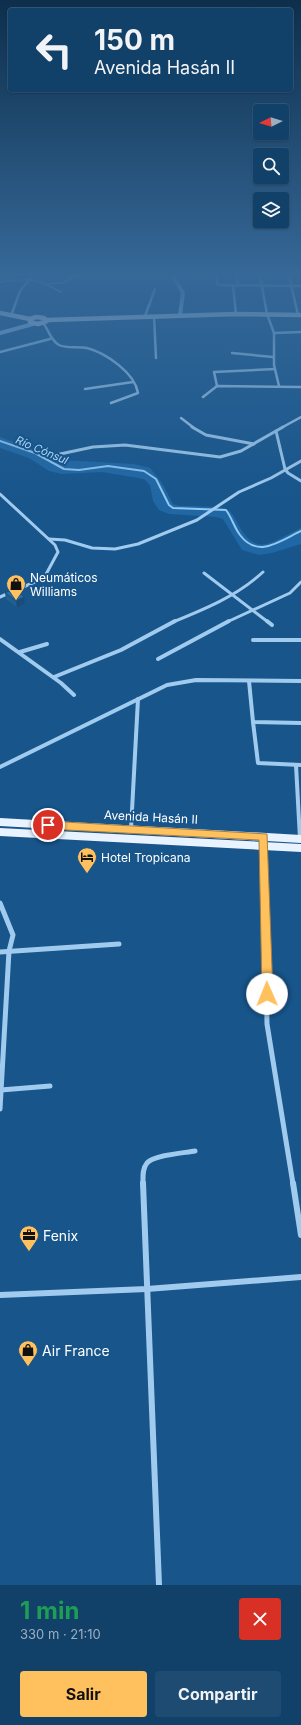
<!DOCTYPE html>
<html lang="es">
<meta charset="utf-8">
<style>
body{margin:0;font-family:Inter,sans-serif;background:#1e4b71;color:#f1f3f6;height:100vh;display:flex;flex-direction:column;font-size:15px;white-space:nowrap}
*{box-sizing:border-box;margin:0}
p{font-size:13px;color:#9cafc0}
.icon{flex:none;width:22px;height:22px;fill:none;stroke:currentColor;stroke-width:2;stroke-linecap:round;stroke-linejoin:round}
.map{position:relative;height:1585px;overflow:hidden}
.sheet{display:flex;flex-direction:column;background:#114068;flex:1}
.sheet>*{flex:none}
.guide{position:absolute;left:8px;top:8px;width:285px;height:84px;border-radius:4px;box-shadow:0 1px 3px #0004,0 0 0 1px #30597c;background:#114068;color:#f1f3f6;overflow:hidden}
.needle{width:26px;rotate:265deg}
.buttons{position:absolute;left:253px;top:104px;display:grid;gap:8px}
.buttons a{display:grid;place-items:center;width:36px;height:36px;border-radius:4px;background:#114068;box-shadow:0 1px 3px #0004,0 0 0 1px #30597c;font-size:20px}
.pin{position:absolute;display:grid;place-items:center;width:34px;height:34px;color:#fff;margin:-17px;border:2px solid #fff;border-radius:50%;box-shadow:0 1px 4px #0007}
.me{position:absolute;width:44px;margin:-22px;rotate:359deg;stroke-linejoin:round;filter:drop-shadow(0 0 3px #0008)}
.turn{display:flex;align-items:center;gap:14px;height:84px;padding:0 20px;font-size:18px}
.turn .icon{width:52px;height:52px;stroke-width:2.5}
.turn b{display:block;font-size:28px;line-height:34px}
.round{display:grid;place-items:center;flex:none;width:42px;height:42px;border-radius:4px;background:#1e4b71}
.head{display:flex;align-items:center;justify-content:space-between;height:68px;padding:0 20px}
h1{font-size:24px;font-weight:700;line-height:30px;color:#1e9e55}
.cta{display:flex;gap:8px;margin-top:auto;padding:8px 20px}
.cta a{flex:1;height:46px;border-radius:4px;background:#ffc15e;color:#111;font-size:16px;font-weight:700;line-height:46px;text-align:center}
.cta a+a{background:#1e4b71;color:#f1f3f6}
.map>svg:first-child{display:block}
.green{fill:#2068a5}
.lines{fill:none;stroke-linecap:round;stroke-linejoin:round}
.stream-far1{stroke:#93c8f1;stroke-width:1.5}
.stream{stroke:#93c8f1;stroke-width:2}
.minor-far4{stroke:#a1cbee;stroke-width:2.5}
.minor-far3{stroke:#a1cbee;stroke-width:3}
.minor-far2{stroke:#a1cbee;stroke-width:4}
.minor-far1{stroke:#a1cbee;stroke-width:5}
.minor{stroke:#a1cbee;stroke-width:6}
.tertiary{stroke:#a1cbee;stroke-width:4}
.secondary{stroke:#cee5fa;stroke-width:4.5}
.primary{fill:#e8f3ff;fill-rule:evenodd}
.wall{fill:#215e92}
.shaded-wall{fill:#1b4c77}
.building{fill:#266daa;stroke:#1b4c77}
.route{fill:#ffc15e;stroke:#a67d3d}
.labels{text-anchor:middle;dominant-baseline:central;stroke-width:4;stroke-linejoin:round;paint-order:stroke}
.far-water-label{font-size:11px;font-style:italic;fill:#add5f6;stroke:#17558b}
.poi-label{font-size:12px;fill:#fff;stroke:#17558b;text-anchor:start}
.street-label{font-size:12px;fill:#fff;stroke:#17558b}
.near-poi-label{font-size:14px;fill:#fff;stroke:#17558b;text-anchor:start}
</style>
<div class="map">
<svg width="301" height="1585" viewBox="0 0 301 1585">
<rect width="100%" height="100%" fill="#17558b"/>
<!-- green -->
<path class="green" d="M 0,437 L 61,460 L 134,464 L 150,468 L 162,483 L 173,504 L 180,506 C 189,506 221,506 226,509 C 233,512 235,519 239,526 C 258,559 274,540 301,528 L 301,544 L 272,553 L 259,555 L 242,550 L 223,519 L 217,517 L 169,514 L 159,510 L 153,501 L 150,485 L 144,479 L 102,472 L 62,474 L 49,471 L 29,458 L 0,448 Z"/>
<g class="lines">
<!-- stream-far1 -->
<g class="stream-far1">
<path d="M 0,282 C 31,278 33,277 61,292"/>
<path d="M 48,284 L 62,283 L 75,276"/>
</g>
<!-- stream -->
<path class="stream" d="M 0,441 L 35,453 L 64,469 L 79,470 L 108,466 L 144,471 L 156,479 L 169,505 L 173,508 L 226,510 C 232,518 234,527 240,535 C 258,559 280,541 301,531"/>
<!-- minor-far4 -->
<g class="minor-far4">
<path d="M 217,276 L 217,284 L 220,285 L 301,286"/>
<path d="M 237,276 L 238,286"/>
<path d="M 260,276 L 267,314 L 274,333 L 274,365 L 279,386"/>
<path d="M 289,276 L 298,315"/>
<path d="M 233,286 L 236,314"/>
<path d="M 11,316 L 20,291 L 32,276"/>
<path d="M 145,316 L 155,289"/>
<path d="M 154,316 L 156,358"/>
<path d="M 43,323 C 49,330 50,340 59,345 C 67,349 78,346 87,348 C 106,353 135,373 138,393 L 111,403"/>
<path d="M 274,333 L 301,332"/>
<path d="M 0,352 L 50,339"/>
<path d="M 232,353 L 273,357"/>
<path d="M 217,386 L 214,372 L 275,369"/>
<path d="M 85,389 L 133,382"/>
<path d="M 203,397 L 217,386 L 301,387"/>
<path d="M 181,418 L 194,428"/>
<path d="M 281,428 L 301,417"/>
</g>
<!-- minor-far3 -->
<g class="minor-far3">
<path d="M 192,427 L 206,435 L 254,444"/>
<path d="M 283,427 L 276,431 L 285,469 L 288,473 L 301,481"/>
<path d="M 60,454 L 93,447 L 125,445 L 220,457 L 241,451 L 276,431"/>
<path d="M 0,494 L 55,545 L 58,552 L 44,578 L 0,597"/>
<path d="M 49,539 L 65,540 L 92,548 L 115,549 L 138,544 L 197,520 L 239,492 L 271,478 L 301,461"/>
<path d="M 204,573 L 268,622"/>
<path d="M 173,622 C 205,609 237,596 263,572"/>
<path d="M 227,622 L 290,593 L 301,582"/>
</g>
<!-- minor-far2 -->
<g class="minor-far2">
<path d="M 267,621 L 272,625"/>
<path d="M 0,639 L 61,683 L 74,695"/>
<path d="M 253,640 L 301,640"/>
<path d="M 20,652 L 47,644"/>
<path d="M 158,659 L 229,621"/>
<path d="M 54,677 L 121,650 L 175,621"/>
<path d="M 249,681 L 253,722 L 301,723"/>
<path d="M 253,722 L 258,763 L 301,765"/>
<path d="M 296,765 L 300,839"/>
<path d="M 0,767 L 167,685 L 196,680 L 301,681"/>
<path d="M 131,829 L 138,699"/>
<path d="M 264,844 L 264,869"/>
</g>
<!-- minor-far1 -->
<g class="minor-far1">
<path d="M 264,868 L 267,1024 L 293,1184"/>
<path d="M 0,903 L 13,935 L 9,951 L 0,1109"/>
<path d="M 0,952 L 119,944"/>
<path d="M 1,1090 L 50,1086"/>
<path d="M 143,1184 C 143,1177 142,1169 147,1163 C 154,1155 184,1153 195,1151"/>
</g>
<!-- minor -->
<g class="minor">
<path d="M 143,1183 L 159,1585"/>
<path d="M 293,1183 L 301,1235"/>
<path d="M 0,1295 L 147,1289 L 301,1277"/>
</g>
<!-- tertiary -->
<g class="tertiary">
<path d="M 173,276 L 183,293 L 180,315"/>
<path d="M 0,333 L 33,324"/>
</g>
<!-- secondary -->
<g class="secondary">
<path d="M 0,313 L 30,319"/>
<path d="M 36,317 L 44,318 L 47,321 L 38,324 L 30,322 L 30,319 Z"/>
<path d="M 47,320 L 236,314 L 301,315"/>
</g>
<!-- primary -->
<g class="primary">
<path d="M 0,818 L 301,835 L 301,843 L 0,826 Z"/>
<path d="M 0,828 L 301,844 L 301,852 L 0,836 Z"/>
</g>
</g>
<!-- wall -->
<path class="wall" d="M 5,593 L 24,597 L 25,603 L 17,608 L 6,599 Z"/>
<!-- shaded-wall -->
<path class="shaded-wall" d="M 24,597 L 25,603 L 17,608 L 16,601 Z"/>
<!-- building -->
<path class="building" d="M 15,588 L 24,597 L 16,601 L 5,593 Z"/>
<!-- sky -->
<linearGradient id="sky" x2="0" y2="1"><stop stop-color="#0d2f4c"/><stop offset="0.55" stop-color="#366898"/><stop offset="1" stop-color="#366898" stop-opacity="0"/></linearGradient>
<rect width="301" height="498" fill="url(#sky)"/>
<!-- route -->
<path class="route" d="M 48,821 L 267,834 L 273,994 L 271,997 L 267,998 L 263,997 L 262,994 L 259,840 L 48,829 L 43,825 Z"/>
<!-- icons -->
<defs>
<symbol id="shop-pin" viewBox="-11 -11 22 30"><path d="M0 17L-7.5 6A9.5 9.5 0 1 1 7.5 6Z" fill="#ffc15e" stroke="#17558b"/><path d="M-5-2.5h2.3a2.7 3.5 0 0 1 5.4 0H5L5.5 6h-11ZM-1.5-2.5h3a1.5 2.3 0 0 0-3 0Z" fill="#111"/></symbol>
<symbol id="hotel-pin" viewBox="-11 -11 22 30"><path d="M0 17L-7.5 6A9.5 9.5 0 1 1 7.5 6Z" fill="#ffc15e" stroke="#17558b"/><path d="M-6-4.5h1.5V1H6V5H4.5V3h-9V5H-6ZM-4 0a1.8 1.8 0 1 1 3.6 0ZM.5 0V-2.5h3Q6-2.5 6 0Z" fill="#111"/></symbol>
<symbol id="office-pin" viewBox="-11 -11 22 30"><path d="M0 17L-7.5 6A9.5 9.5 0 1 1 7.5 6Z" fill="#ffc15e" stroke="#17558b"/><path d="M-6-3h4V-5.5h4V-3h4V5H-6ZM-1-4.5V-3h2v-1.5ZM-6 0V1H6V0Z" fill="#111"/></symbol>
</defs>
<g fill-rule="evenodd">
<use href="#shop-pin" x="5" y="573" width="22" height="30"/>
<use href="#hotel-pin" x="76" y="846" width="22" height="30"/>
<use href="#office-pin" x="18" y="1224" width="22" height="30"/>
<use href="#shop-pin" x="17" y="1339" width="22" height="30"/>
</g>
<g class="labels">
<!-- far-water labels -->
<g class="far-water-label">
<text transform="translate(42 450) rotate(23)">Río Cónsul</text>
</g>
<!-- poi labels -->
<g class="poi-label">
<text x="30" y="577">Neumáticos<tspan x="30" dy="14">Williams</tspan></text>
<text x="101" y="857">Hotel Tropicana</text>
</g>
<!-- street labels -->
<g class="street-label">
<text transform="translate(151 817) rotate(3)">Avenida Hasán II</text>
</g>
<!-- near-poi labels -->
<g class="near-poi-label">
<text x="43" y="1235">Fenix</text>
<text x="42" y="1350">Air France</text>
</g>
</g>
</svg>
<div class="buttons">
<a><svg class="needle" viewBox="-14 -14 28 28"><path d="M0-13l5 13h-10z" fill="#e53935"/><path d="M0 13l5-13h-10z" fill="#9cafc0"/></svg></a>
<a><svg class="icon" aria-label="search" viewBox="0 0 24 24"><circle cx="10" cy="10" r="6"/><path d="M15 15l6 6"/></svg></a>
<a><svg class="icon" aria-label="layers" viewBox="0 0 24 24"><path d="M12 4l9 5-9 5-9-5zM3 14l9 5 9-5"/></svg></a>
</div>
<div class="pin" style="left:48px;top:825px;background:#d93025"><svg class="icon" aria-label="arrive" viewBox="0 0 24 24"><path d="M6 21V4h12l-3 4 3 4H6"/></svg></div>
<svg class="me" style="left:267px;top:994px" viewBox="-20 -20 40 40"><circle r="19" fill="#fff"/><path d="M0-13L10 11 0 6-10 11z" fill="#ffc15e"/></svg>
<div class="guide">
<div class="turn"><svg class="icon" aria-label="left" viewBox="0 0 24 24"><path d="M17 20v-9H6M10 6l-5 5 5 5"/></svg><div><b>150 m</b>Avenida Hasán II</div></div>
</div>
</div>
<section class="sheet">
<div class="head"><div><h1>1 min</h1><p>330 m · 21:10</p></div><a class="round" style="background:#d93025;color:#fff"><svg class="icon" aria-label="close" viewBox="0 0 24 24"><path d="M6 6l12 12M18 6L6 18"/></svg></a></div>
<div class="cta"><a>Salir</a><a>Compartir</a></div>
</section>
